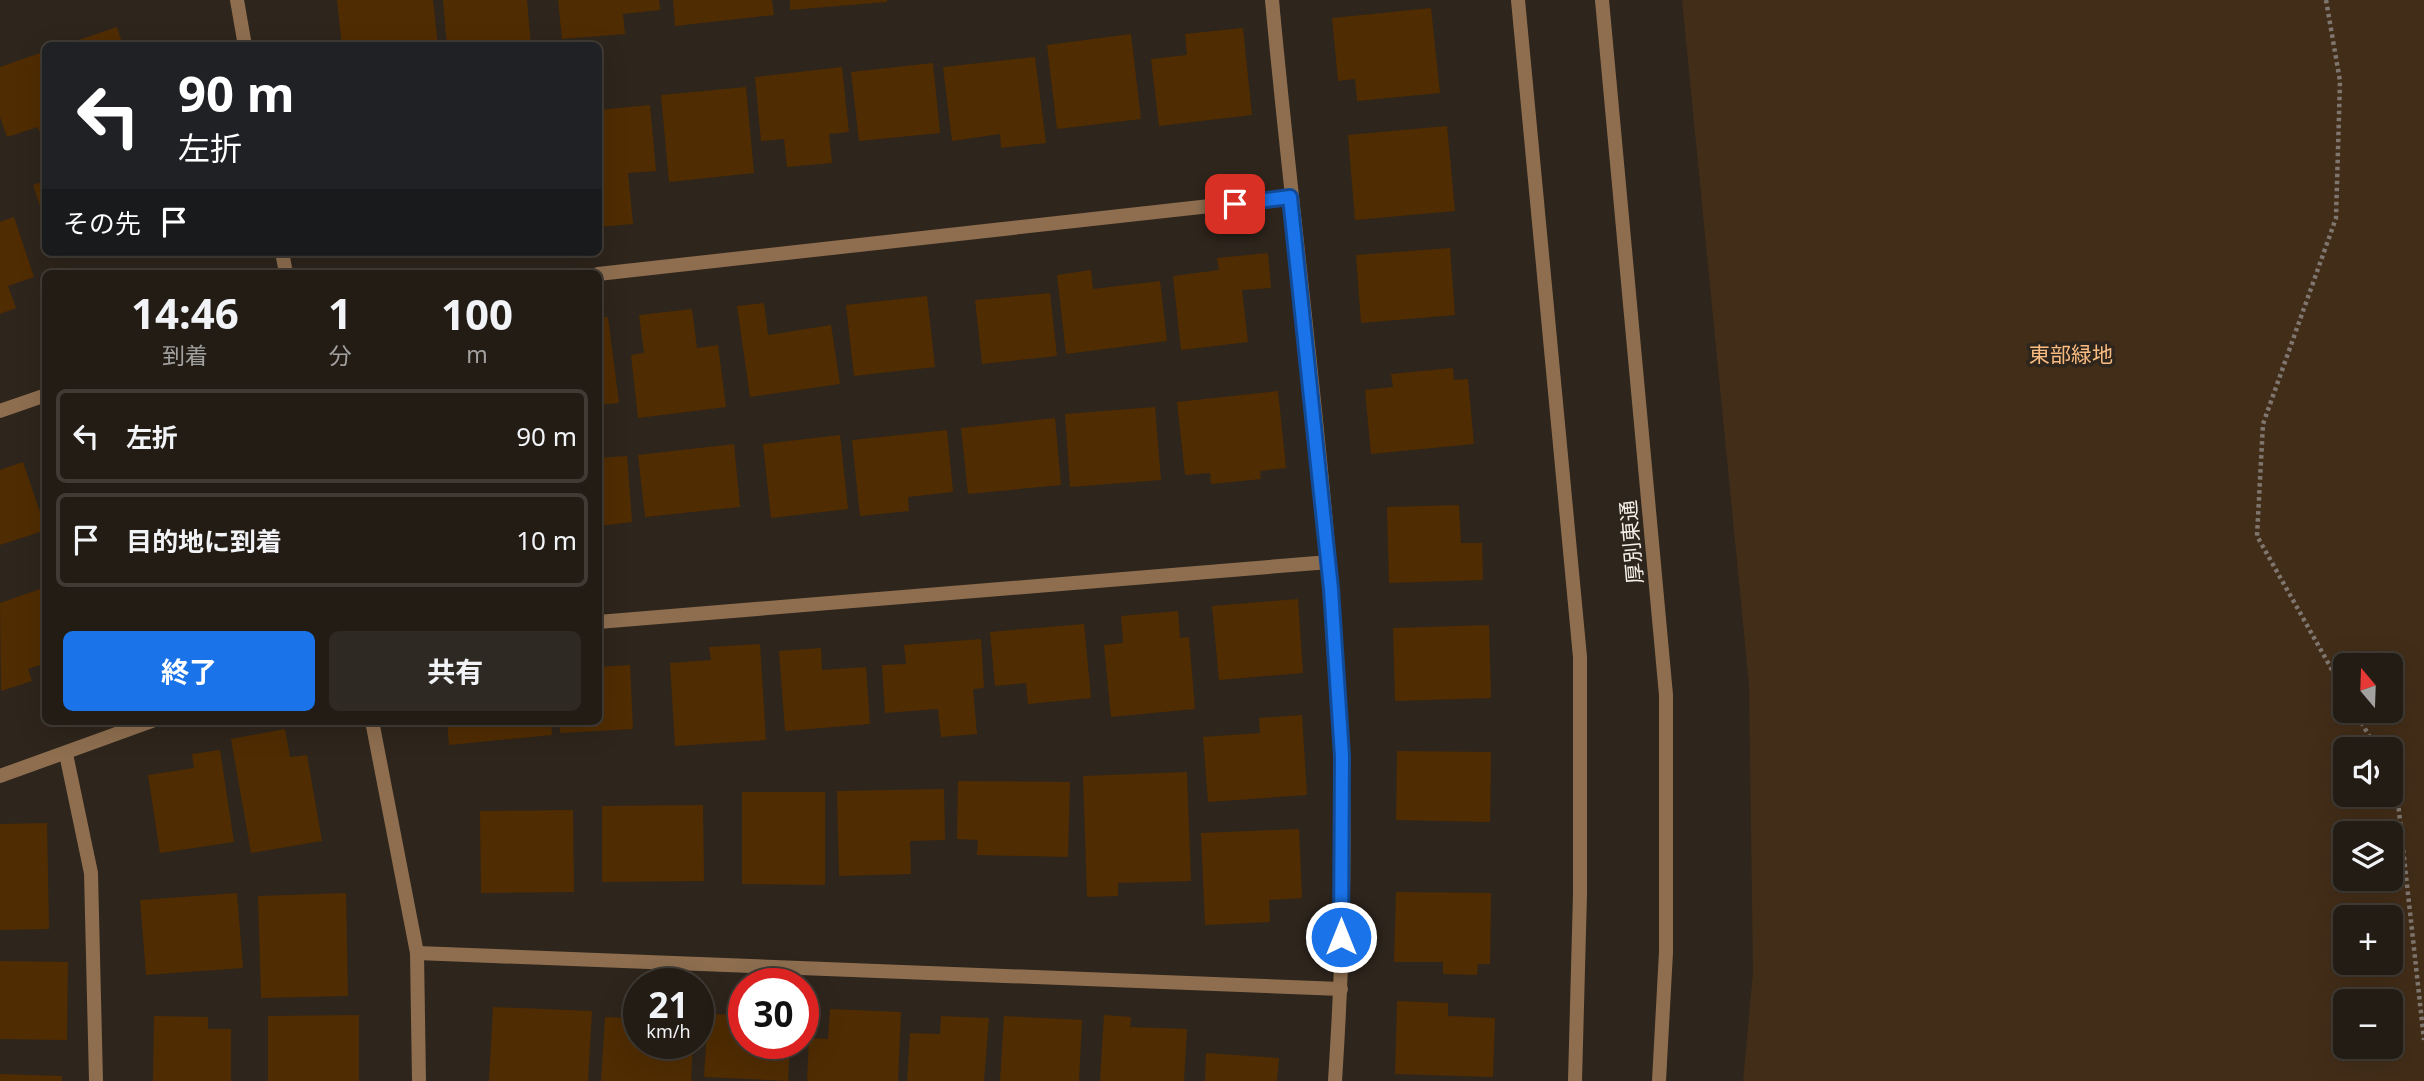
<!DOCTYPE html>
<html lang="ja">
<meta charset="utf-8">
<style>
body{margin:0;font-family:"Noto Sans","Noto Sans JP",sans-serif;background:#2e2922;color:#f1f3f6;height:100vh;display:flex;flex-direction:column;font-size:26px;white-space:nowrap}
*{box-sizing:border-box;margin:0}
p{font-size:23px;color:#a2a1a0}
.icon{flex:none;width:38px;height:38px;fill:none;stroke:currentColor;stroke-width:2;stroke-linecap:round;stroke-linejoin:round}
.map{position:relative;flex:1;overflow:hidden}
.drawer{position:absolute;left:42px;top:270px;width:560px;height:455px;display:flex;flex-direction:column;background:#221c15;border-radius:10px;box-shadow:0 7px 28px #0002,0 0 0 2px #3f3a34}
.drawer>*{flex:none}
.top-card{position:absolute;left:42px;top:42px;width:560px;height:214px;border-radius:10px;box-shadow:0 7px 28px #0002,0 0 0 2px #3f3a34;background:#202124;color:#fff;overflow:hidden}
.needle{width:46px;rotate:341deg}
.buttons{position:absolute;left:2333px;top:653px;display:grid;gap:14px}
.buttons a{display:grid;place-items:center;width:70px;height:70px;border-radius:10px;background:#221c15;box-shadow:0 7px 28px #0002,0 0 0 2px #3f3a34;font-size:35px}
.speed{position:absolute;left:623px;top:968px;display:flex;gap:14px;font-size:35px;font-weight:700;text-align:center}
.speed>*{display:grid;place-content:center;width:91px;height:91px;border-radius:50%;background:#221c15;box-shadow:0 7px 28px #0002,0 0 0 2px #3f3a34;line-height:1}
.speed small{font-size:18px;font-weight:400}
.speed .limit{border:10px solid #d22;background:#fff;color:#111}
.pin{position:absolute;display:grid;place-items:center;width:60px;height:60px;color:#fff;margin:-30px;border-radius:14px;box-shadow:0 4px 10px #0006}
.me{position:absolute;width:77px;margin:-38px;rotate:0deg;stroke-linejoin:round;filter:drop-shadow(0 0 5px #0008)}
.turn{display:flex;align-items:center;gap:24px;height:147px;padding:0 21px;font-size:32px}
.turn .icon{width:91px;height:91px;stroke-width:2.5}
.turn b{display:block;font-size:49px;line-height:60px}
.then{display:flex;align-items:center;height:66px;padding:0 21px;background:#0003;gap:14px;font-size:26px}
.eta{display:flex;justify-content:space-evenly;align-items:center;height:119px;text-align:center}
.eta b{font-size:42px;font-weight:700;line-height:49px}
.button{display:flex;gap:14px;margin-top:auto;padding:14px 21px}
.button a{flex:1;height:80px;border-radius:10px;background:#1a73e8;color:#fff;font-size:28px;font-weight:700;line-height:80px;text-align:center}
.button a+a{background:#2e2922;color:#f1f3f6}
ul{padding:0;list-style:none}
li{display:flex;align-items:center;gap:21px;height:94px;margin:0 14px 10px;padding:0 7px;border:4px solid #3f3a34;border-radius:10px}
li div{flex:1}
li b{display:block;font-size:26px}
li em{font-style:normal}
.map>svg:first-child{display:block}
.park{fill:#422d18;fill-rule:evenodd}
.building{fill:#502c02}
.lines{fill:none;stroke-linecap:round;stroke-linejoin:round}
.path{stroke:#7f776f;stroke-width:4.5;stroke-dasharray:3.5 3.5;stroke-linecap:butt}
.minor{stroke:#8e6e4f;stroke-width:14}
.tertiary{stroke:#8e6e4f;stroke-width:14}
.route-casing{stroke:#114b97;stroke-width:18}
.route{stroke:#1a73e8;stroke-width:12}
.labels{text-anchor:middle;dominant-baseline:central;stroke-width:7;stroke-linejoin:round;paint-order:stroke}
.park-label{font-size:21px;fill:#fabc82;stroke:#2e251c}
.street-label{font-size:21px;fill:#f5efe9;stroke:#2e251c}
</style>
<div class="map">
<svg width="2424" height="1081" viewBox="0 0 2424 1081">
<rect width="100%" height="100%" fill="#2e251c"/>
<!-- park -->
<path class="park" d="M 1682,0 L 2424,0 L 2424,1081 L 1743,1081 L 1753,973 L 1749,684 ZM 2390,665 L 2390,710 L 2345,710 L 2345,665 ZM 2390,749 L 2390,794 L 2345,794 L 2345,749 ZM 2345,833 L 2390,833 L 2390,878 L 2345,878 ZM 2345,917 L 2390,917 L 2390,962 L 2345,962 ZM 2390,1001 L 2390,1046 L 2345,1046 L 2345,1001 Z"/>
<!-- building -->
<g class="building">
<path d="M 337,0 L 433,0 L 438,46 L 342,46 Z"/>
<path d="M 443,0 L 527,0 L 531,46 L 447,46 Z"/>
<path d="M 558,0 L 659,0 L 660,10 L 623,14 L 625,34 L 562,39 Z"/>
<path d="M 673,0 L 772,0 L 774,15 L 675,26 Z"/>
<path d="M 790,0 L 887,0 L 887,2 L 790,10 Z"/>
<path d="M 1431,8 L 1440,93 L 1357,101 L 1355,79 L 1338,81 L 1332,18 Z"/>
<path d="M 117,27 L 123,46 L 64,46 L 64,45 Z"/>
<path d="M 1243,28 L 1252,115 L 1159,126 L 1151,59 L 1187,55 L 1185,34 Z"/>
<path d="M 1131,34 L 1141,119 L 1057,129 L 1047,45 Z"/>
<path d="M 46,51 L 46,148 L 45,148 L 38,127 L 7,137 L 0,117 L 0,67 Z"/>
<path d="M 1035,57 L 1046,143 L 1001,148 L 1000,134 L 952,141 L 943,67 Z"/>
<path d="M 933,63 L 940,133 L 859,141 L 851,72 Z"/>
<path d="M 842,67 L 849,132 L 829,134 L 832,163 L 787,167 L 784,139 L 761,141 L 755,77 Z"/>
<path d="M 746,87 L 754,173 L 669,182 L 661,95 Z"/>
<path d="M 650,105 L 656,171 L 628,173 L 633,224 L 598,227 L 598,110 Z"/>
<path d="M 1447,126 L 1455,211 L 1355,220 L 1348,135 Z"/>
<path d="M 46,181 L 46,220 L 45,221 L 33,185 Z"/>
<path d="M 14,217 L 34,277 L 8,286 L 16,308 L 0,314 L 0,222 Z"/>
<path d="M 1450,248 L 1455,315 L 1361,323 L 1356,255 Z"/>
<path d="M 1268,253 L 1271,288 L 1242,290 L 1248,342 L 1181,350 L 1173,276 L 1219,270 L 1217,258 Z"/>
<path d="M 1091,270 L 1093,289 L 1160,281 L 1167,341 L 1066,354 L 1057,275 Z"/>
<path d="M 1050,293 L 1057,356 L 982,364 L 975,300 Z"/>
<path d="M 927,296 L 935,367 L 854,376 L 846,305 Z"/>
<path d="M 764,303 L 768,335 L 831,325 L 840,384 L 750,397 L 737,306 Z"/>
<path d="M 692,309 L 697,348 L 718,345 L 726,407 L 638,418 L 631,355 L 644,353 L 639,315 Z"/>
<path d="M 608,317 L 619,403 L 598,405 L 598,318 Z"/>
<path d="M 1453,368 L 1454,380 L 1468,379 L 1474,444 L 1371,454 L 1365,390 L 1393,387 L 1391,374 Z"/>
<path d="M 1278,391 L 1286,468 L 1260,471 L 1261,479 L 1211,484 L 1210,473 L 1185,475 L 1177,402 Z"/>
<path d="M 1155,407 L 1161,480 L 1070,487 L 1065,414 Z"/>
<path d="M 1055,418 L 1061,485 L 968,494 L 961,428 Z"/>
<path d="M 947,430 L 953,492 L 908,497 L 909,511 L 860,516 L 852,440 Z"/>
<path d="M 840,435 L 848,509 L 771,518 L 763,444 Z"/>
<path d="M 734,444 L 740,507 L 645,517 L 638,455 Z"/>
<path d="M 627,456 L 632,522 L 598,526 L 598,458 Z"/>
<path d="M 23,462 L 46,530 L 0,545 L 0,470 Z"/>
<path d="M 1459,505 L 1461,543 L 1482,543 L 1483,580 L 1389,583 L 1387,507 Z"/>
<path d="M 46,587 L 46,663 L 28,669 L 32,681 L 1,691 L 0,603 Z"/>
<path d="M 1298,599 L 1303,673 L 1219,680 L 1212,606 Z"/>
<path d="M 1178,611 L 1180,638 L 1189,637 L 1195,709 L 1111,717 L 1104,645 L 1123,643 L 1121,616 Z"/>
<path d="M 1084,624 L 1091,698 L 1028,704 L 1026,683 L 995,686 L 990,632 Z"/>
<path d="M 1489,625 L 1491,698 L 1395,701 L 1393,628 Z"/>
<path d="M 981,639 L 984,688 L 973,689 L 977,734 L 941,737 L 938,709 L 885,713 L 882,665 L 906,664 L 904,645 Z"/>
<path d="M 760,644 L 766,740 L 675,746 L 670,663 L 711,660 L 709,647 Z"/>
<path d="M 821,648 L 822,670 L 866,667 L 870,724 L 785,731 L 779,651 Z"/>
<path d="M 630,665 L 633,729 L 560,733 L 559,721 L 598,721 L 598,667 Z"/>
<path d="M 1302,715 L 1307,795 L 1208,802 L 1203,737 L 1260,733 L 1259,718 Z"/>
<path d="M 447,721 L 551,721 L 552,735 L 449,745 Z"/>
<path d="M 285,729 L 290,757 L 307,755 L 322,841 L 251,853 L 231,739 Z"/>
<path d="M 220,750 L 234,842 L 160,853 L 148,775 L 194,768 L 192,754 Z"/>
<path d="M 1397,751 L 1491,752 L 1490,822 L 1396,820 Z"/>
<path d="M 1187,772 L 1191,881 L 1118,883 L 1118,896 L 1087,897 L 1083,776 Z"/>
<path d="M 958,781 L 1070,782 L 1068,857 L 977,855 L 978,840 L 957,839 Z"/>
<path d="M 944,789 L 945,840 L 910,841 L 911,874 L 839,876 L 837,791 Z"/>
<path d="M 742,792 L 825,792 L 825,885 L 742,884 Z"/>
<path d="M 703,805 L 704,881 L 602,882 L 602,806 Z"/>
<path d="M 573,810 L 574,892 L 481,893 L 480,811 Z"/>
<path d="M 47,823 L 49,929 L 0,930 L 0,824 Z"/>
<path d="M 1299,829 L 1302,898 L 1269,900 L 1270,922 L 1205,925 L 1201,833 Z"/>
<path d="M 1396,892 L 1491,893 L 1490,964 L 1478,964 L 1477,975 L 1443,974 L 1443,962 L 1394,962 Z"/>
<path d="M 237,893 L 243,968 L 146,975 L 140,900 Z"/>
<path d="M 346,893 L 348,996 L 261,998 L 258,896 Z"/>
<path d="M 0,961 L 68,962 L 67,1040 L 0,1039 Z"/>
<path d="M 1397,1001 L 1448,1003 L 1448,1016 L 1495,1018 L 1493,1077 L 1395,1074 Z"/>
<path d="M 493,1007 L 592,1011 L 588,1081 L 489,1081 Z"/>
<path d="M 830,1009 L 901,1012 L 898,1081 L 807,1081 L 809,1038 L 828,1039 Z"/>
<path d="M 708,1014 L 744,1015 L 744,1043 L 790,1043 L 788,1081 L 704,1077 Z"/>
<path d="M 359,1015 L 359,1081 L 268,1081 L 268,1016 Z"/>
<path d="M 1104,1015 L 1131,1017 L 1130,1027 L 1187,1029 L 1184,1081 L 1100,1081 Z"/>
<path d="M 154,1016 L 208,1017 L 208,1029 L 231,1029 L 231,1081 L 153,1081 Z"/>
<path d="M 941,1016 L 989,1018 L 984,1081 L 907,1081 L 910,1033 L 940,1034 Z"/>
<path d="M 1004,1016 L 1082,1020 L 1079,1081 L 1000,1081 Z"/>
<path d="M 605,1017 L 639,1018 L 639,1043 L 693,1043 L 691,1081 L 601,1081 Z"/>
<path d="M 1206,1053 L 1279,1058 L 1277,1081 L 1205,1081 Z"/>
<path d="M 0,1074 L 62,1076 L 62,1081 L 0,1081 Z"/>
</g>
<g class="lines">
<!-- path -->
<g class="path">
<path d="M 2326,0 L 2340,81 L 2336,218 L 2263,424 L 2257,536 L 2345,693"/>
<path d="M 2355,710 L 2376,749"/>
<path d="M 2390,775 L 2396,784 L 2424,1040"/>
</g>
<!-- minor -->
<g class="minor">
<path d="M 237,0 L 245,46"/>
<path d="M 1272,0 C 1295,251 1331,502 1342,754 C 1346,863 1342,973 1335,1081"/>
<path d="M 282,252 L 286,273"/>
<path d="M 598,274 L 1291,197"/>
<path d="M 0,411 L 46,395"/>
<path d="M 598,622 L 1329,562"/>
<path d="M 372,721 L 417,953 L 419,1081"/>
<path d="M 66,754 L 91,873 L 96,1081"/>
<path d="M 0,776 L 152,721"/>
<path d="M 417,953 L 1341,989"/>
</g>
<!-- tertiary -->
<g class="tertiary">
<path d="M 1518,0 L 1580,657 L 1580,894 L 1575,1081"/>
<path d="M 1602,0 L 1666,695 L 1666,952 L 1659,1081"/>
</g>
</g>
<g class="lines">
<defs>
<path id="route" d="M 1235,204 L 1290,197 L 1331,589 L 1342,756 L 1341,937"/>
</defs>
<!-- route casing -->
<use href="#route" class="route-casing"/>
<!-- route -->
<use href="#route" class="route"/>
</g>
<g class="labels">
<!-- park labels -->
<g class="park-label">
<text x="2071" y="354">東部緑地</text>
</g>
<!-- street labels -->
<g class="street-label">
<text transform="translate(1631 542) rotate(-95)">厚別東通</text>
</g>
</g>
</svg>
<div class="buttons">
<a><svg class="needle" viewBox="-14 -14 28 28"><path d="M0-13l5 13h-10z" fill="#e53935"/><path d="M0 13l5-13h-10z" fill="#a2a1a0"/></svg></a>
<a><svg class="icon" aria-label="sound" viewBox="0 0 24 24"><path d="M4 9h4l5-4v14l-5-4H4zM17 9q2 3 0 6"/></svg></a>
<a><svg class="icon" aria-label="layers" viewBox="0 0 24 24"><path d="M12 4l9 5-9 5-9-5zM3 14l9 5 9-5"/></svg></a>
<a>+</a>
<a>−</a>
</div>
<div class="speed"><div>21<small>km/h</small></div><div class="limit">30</div></div>
<div class="pin" style="left:1235px;top:204px;background:#d93025"><svg class="icon" aria-label="arrive" viewBox="0 0 24 24"><path d="M6 21V4h12l-3 4 3 4H6"/></svg></div>
<svg class="me" style="left:1341px;top:937px" viewBox="-20 -20 40 40"><circle r="17" fill="#1a73e8" stroke="#fff" stroke-width="3"/><path d="M0-11L8 9 0 5-8 9z" fill="#fff"/></svg>
<div class="top-card">
<div class="turn"><svg class="icon" aria-label="left" viewBox="0 0 24 24"><path d="M17 20v-9H6M10 6l-5 5 5 5"/></svg><div><b>90 m</b>左折</div></div>
<div class="then">その先<svg class="icon" aria-label="arrive" viewBox="0 0 24 24"><path d="M6 21V4h12l-3 4 3 4H6"/></svg></div>
</div>
<section class="drawer">
<div class="eta">
<div><b>14:46</b><p>到着</p></div>
<div><b>1</b><p>分</p></div>
<div><b>100</b><p>m</p></div>
</div>
<ul>
<li><svg class="icon" aria-label="left" viewBox="0 0 24 24"><path d="M17 20v-9H6M10 6l-5 5 5 5"/></svg><div><b>左折</b></div><em>90 m</em></li>
<li><svg class="icon" aria-label="arrive" viewBox="0 0 24 24"><path d="M6 21V4h12l-3 4 3 4H6"/></svg><div><b>目的地に到着</b></div><em>10 m</em></li>
</ul>
<div class="button"><a>終了</a><a>共有</a></div>
</section>
</div>
